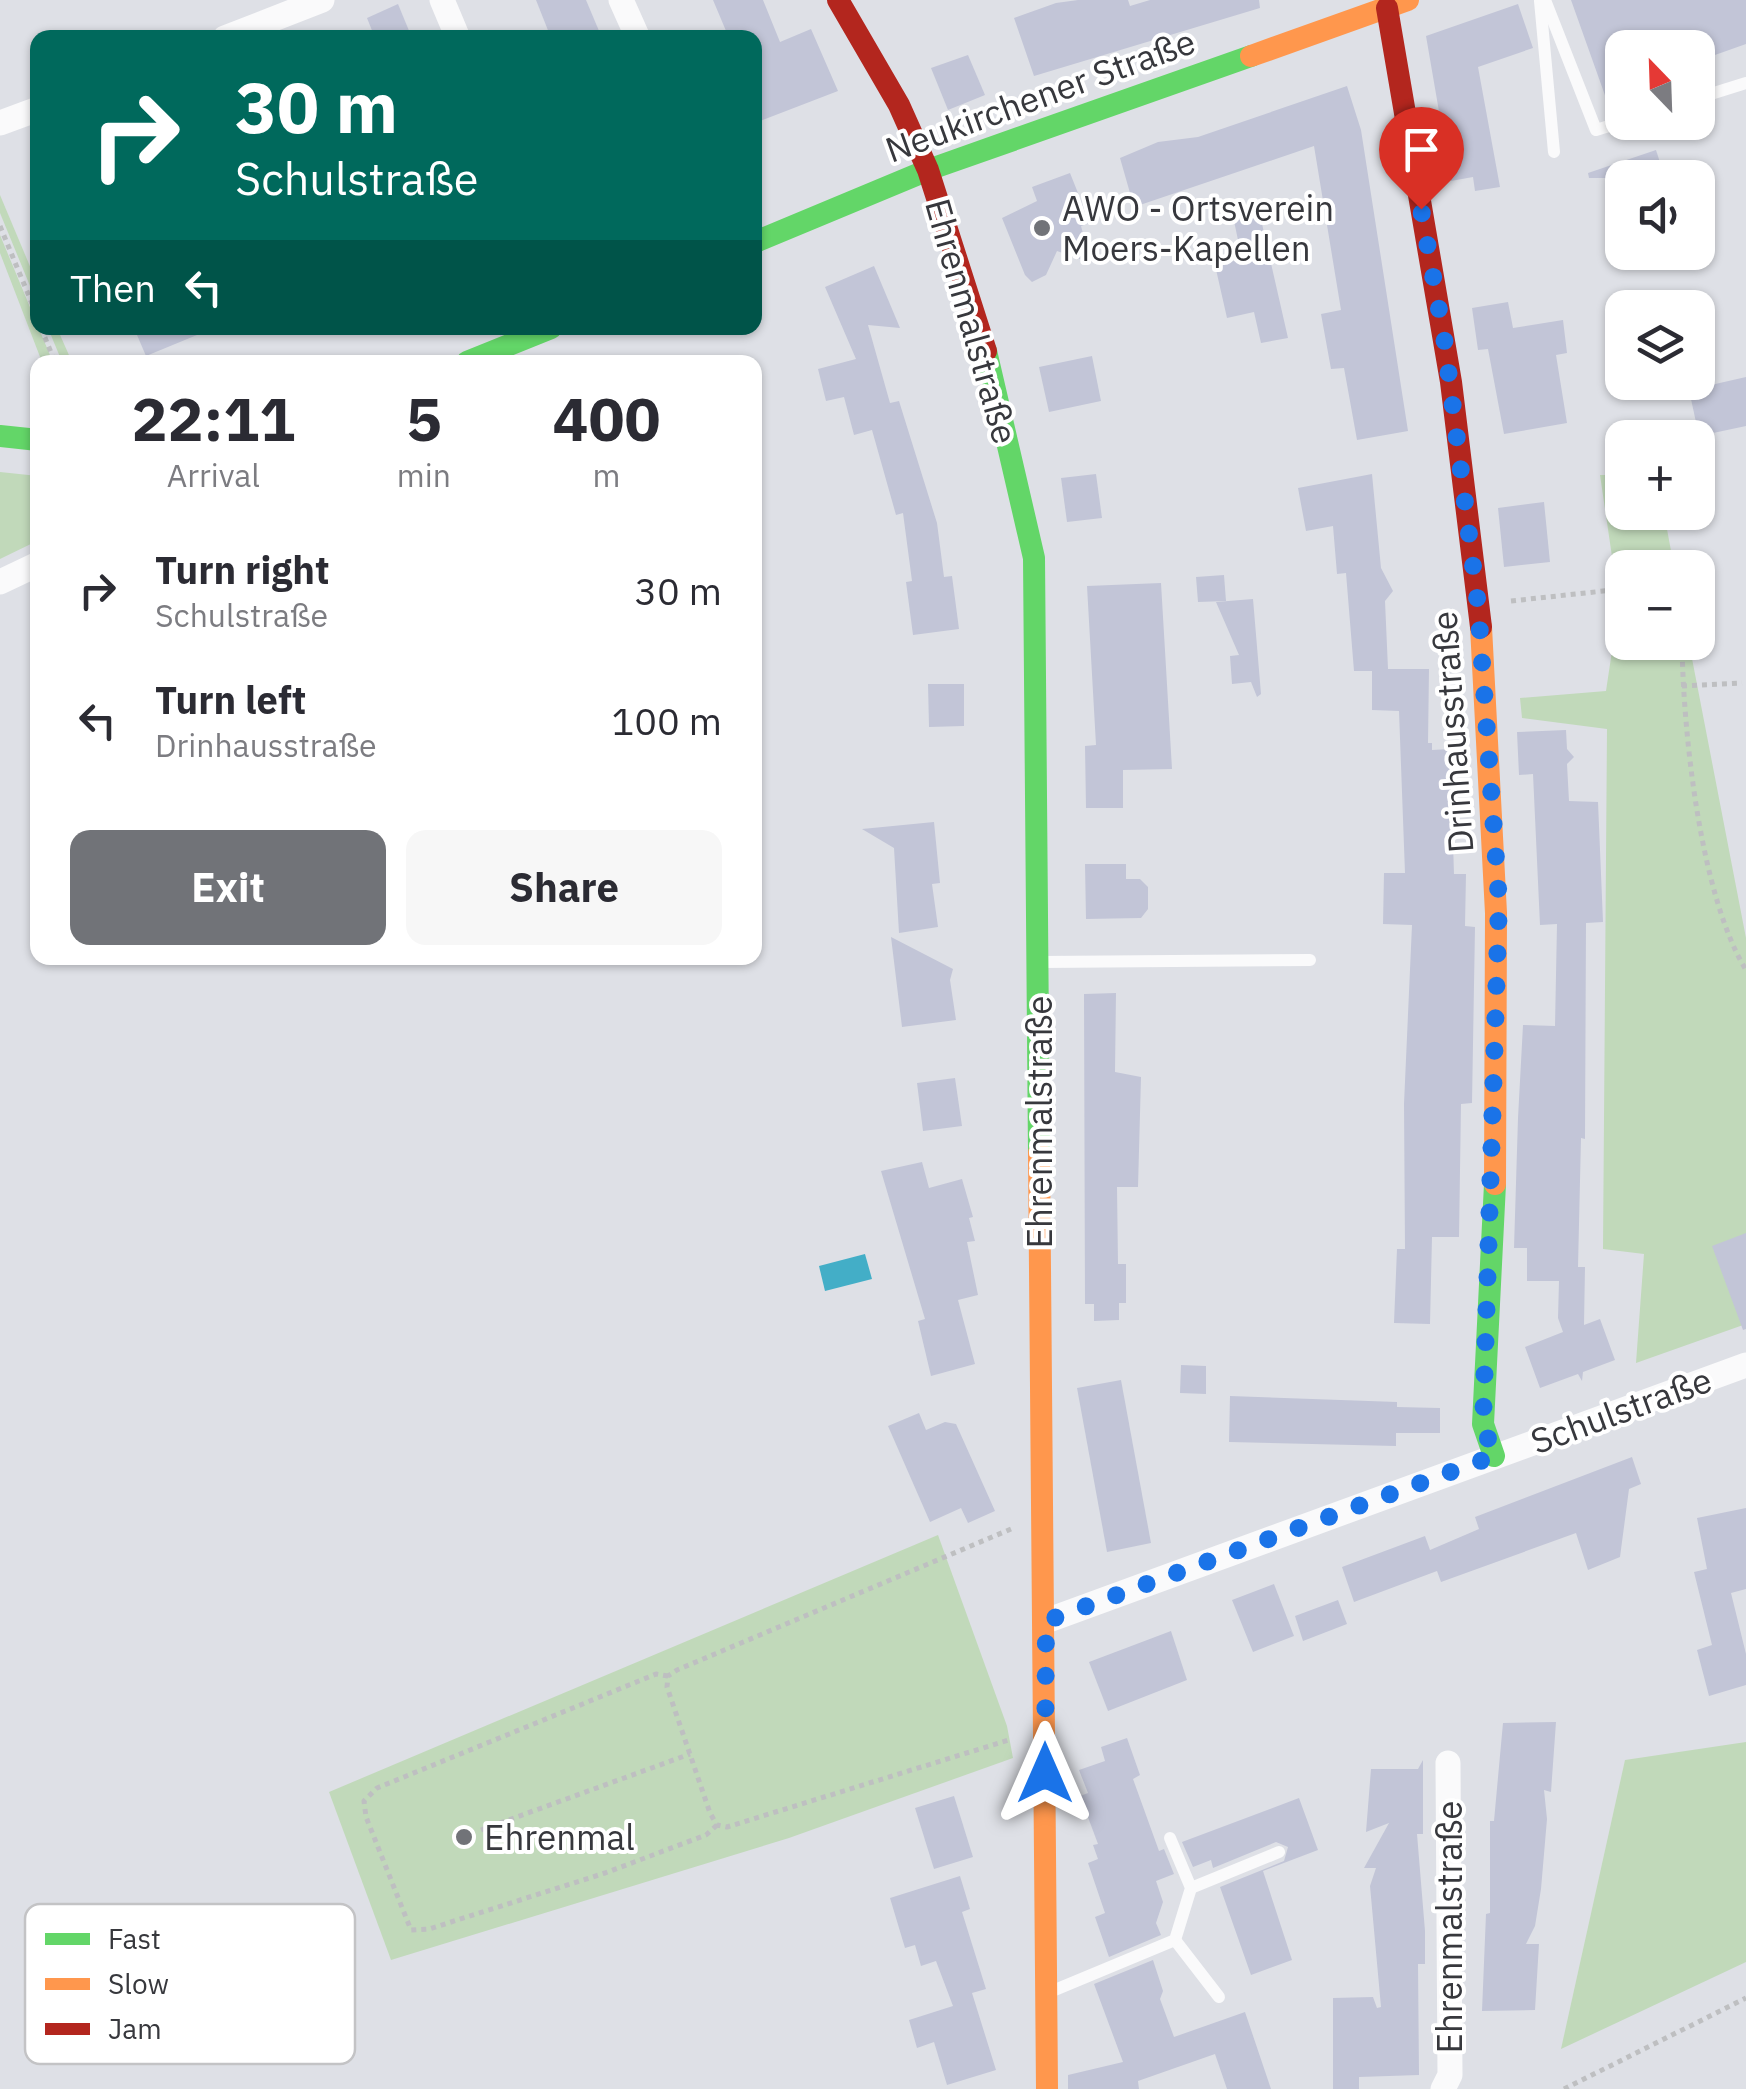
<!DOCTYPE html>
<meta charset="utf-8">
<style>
body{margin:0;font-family:"IBM Plex Sans",sans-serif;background:#f7f7f7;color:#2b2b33;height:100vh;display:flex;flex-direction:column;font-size:38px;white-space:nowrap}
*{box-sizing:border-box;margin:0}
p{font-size:32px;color:#7c7c81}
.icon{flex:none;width:55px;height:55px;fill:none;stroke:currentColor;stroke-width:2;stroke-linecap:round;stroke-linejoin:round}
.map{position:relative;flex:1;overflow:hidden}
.sheet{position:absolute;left:30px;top:355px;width:732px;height:610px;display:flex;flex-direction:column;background:#fff;border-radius:20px;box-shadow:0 2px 8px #0004}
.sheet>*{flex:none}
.hud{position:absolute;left:30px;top:30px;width:732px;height:305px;border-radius:20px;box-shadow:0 2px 8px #0004;background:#00695c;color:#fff;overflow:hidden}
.needle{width:65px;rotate:337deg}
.controls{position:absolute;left:1605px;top:30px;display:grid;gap:20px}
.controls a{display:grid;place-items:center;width:110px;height:110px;border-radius:20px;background:#fff;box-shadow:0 2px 8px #0004;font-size:50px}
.pin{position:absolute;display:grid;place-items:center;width:85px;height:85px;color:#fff;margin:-102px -42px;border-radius:50% 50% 50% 0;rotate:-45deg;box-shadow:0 0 10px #0007}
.pin .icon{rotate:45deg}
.me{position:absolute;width:110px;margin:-55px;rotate:0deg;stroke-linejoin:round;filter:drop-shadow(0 0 8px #0008)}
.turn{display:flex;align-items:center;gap:35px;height:210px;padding:0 40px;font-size:45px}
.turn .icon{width:130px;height:130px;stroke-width:2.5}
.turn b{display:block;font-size:70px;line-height:85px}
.then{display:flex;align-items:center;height:95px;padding:0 40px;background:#0003;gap:20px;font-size:38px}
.eta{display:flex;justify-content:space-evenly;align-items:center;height:170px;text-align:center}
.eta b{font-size:60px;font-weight:700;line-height:70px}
.cta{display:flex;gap:20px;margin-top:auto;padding:20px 40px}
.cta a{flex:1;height:115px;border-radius:20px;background:#717378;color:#fff;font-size:40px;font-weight:700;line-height:115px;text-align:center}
.cta a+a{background:#f7f7f7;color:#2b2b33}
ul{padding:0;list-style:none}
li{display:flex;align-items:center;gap:30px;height:130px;padding:0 40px}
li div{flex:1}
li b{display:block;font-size:38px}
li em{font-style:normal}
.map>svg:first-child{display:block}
.green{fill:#c1d9ba}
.water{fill:#43aec7}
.building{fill:#c2c5d7}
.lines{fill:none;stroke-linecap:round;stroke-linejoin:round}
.path{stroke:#bebfc1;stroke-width:5;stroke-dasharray:5 5;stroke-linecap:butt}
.lane{stroke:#fafafb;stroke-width:12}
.street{stroke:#fafafb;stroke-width:25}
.fast{stroke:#63d668;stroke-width:22}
.slow{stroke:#ff974d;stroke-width:22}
.jam{stroke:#b3261e;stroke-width:22}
.route{stroke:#1a73e8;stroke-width:18;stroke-dasharray:0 32.4}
.poi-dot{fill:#717378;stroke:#fff;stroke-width:4}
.labels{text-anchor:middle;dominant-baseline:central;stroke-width:8;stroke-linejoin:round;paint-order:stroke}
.street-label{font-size:35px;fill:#37383d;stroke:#fff}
.poi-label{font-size:35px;fill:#37383d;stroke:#fff;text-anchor:start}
.key{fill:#fff;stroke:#c3c3c5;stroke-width:2.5}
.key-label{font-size:28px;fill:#37383d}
</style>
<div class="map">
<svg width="1746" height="2089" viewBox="0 0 1746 2089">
<rect width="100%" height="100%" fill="#dee0e6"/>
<!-- green -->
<g class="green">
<path d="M 0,195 L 37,283 L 37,303 L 0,213 Z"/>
<path d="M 0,235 L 52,360 L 60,357 L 48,328 L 57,328 L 72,362 L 42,362 L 0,253 Z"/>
<path d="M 0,472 L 38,476 L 37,541 L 0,559 Z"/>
<path d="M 1600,475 L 1622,475 L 1622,512 L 1664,513 L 1674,567 L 1622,568 L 1622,642 L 1689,643 L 1746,938 L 1746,1324 L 1636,1363 L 1644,1254 L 1603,1249 L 1607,729 L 1522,718 L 1520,698 L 1606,691 L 1619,604 Z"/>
<path d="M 938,1535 L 1007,1726 L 1013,1758 L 789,1838 L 391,1960 L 329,1792 Z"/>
<path d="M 1746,1742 L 1746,1962 L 1561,2049 L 1625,1760 Z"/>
</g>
<!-- water -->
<path class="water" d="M 865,1254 L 872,1279 L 825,1291 L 819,1266 Z"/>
<!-- building -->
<g class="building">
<path d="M 536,0 L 586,0 L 602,38 L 551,38 Z"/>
<path d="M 713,0 L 763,0 L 780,42 L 811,29 L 838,91 L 755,123 L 755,38 L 729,38 Z"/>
<path d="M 1078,0 L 1128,0 L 1130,6 L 1150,0 L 1259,0 L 1260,8 L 1034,76 L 1014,18 L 1056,3 Z"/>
<path d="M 1571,0 L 1746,0 L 1746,44 L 1698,61 L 1698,48 L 1622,48 L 1622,112 L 1612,115 Z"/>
<path d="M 398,4 L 412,38 L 375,38 L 367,18 Z"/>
<path d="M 1518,4 L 1533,48 L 1478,67 L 1500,187 L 1475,191 L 1473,177 L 1451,181 L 1426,36 Z"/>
<path d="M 968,55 L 985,95 L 948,110 L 931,68 Z"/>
<path d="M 1347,86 L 1361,130 L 1408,431 L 1357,440 L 1344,368 L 1331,369 L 1321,314 L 1341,310 L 1314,146 L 1134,207 L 1120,158 L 1158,142 L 1198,137 Z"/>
<path d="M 1656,150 L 1665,178 L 1589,178 L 1588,173 Z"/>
<path d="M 1070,173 L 1090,223 L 1081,226 L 1091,263 L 1057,251 L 1046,275 L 1032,282 L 1025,275 L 1002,218 L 1037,201 L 1032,187 Z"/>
<path d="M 1260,215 L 1288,338 L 1261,343 L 1254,312 L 1227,318 L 1215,265 L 1242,259 L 1234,221 Z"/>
<path d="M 874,266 L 900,328 L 868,325 L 890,403 L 899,401 L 937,523 L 944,577 L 952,576 L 959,629 L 913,635 L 906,582 L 912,581 L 903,513 L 896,515 L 872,430 L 854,435 L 844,397 L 826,401 L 818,369 L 856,359 L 825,287 Z"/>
<path d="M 1508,302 L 1513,328 L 1563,320 L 1567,353 L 1556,355 L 1567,423 L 1504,434 L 1488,349 L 1478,350 L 1472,308 Z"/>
<path d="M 134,328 L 214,328 L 146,356 Z"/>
<path d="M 1092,356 L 1101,401 L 1049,412 L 1039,367 Z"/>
<path d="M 1746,377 L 1746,426 L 1699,436 L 1689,390 Z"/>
<path d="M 1096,474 L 1102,518 L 1067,522 L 1061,478 Z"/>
<path d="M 1372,474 L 1381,568 L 1393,591 L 1385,601 L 1388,669 L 1429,669 L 1428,743 L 1432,743 L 1432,750 L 1450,749 L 1454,874 L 1466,874 L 1465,926 L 1475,927 L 1472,1103 L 1461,1104 L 1459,1237 L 1432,1237 L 1430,1324 L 1394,1323 L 1397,1249 L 1405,1249 L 1404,1104 L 1412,925 L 1383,924 L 1384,873 L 1405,873 L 1399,711 L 1372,710 L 1372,671 L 1354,671 L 1346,573 L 1337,574 L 1333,526 L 1306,531 L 1298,488 Z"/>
<path d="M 1544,502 L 1550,562 L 1504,567 L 1498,508 Z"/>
<path d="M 1224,575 L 1226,601 L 1198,602 L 1196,577 Z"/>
<path d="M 1161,583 L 1172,769 L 1123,770 L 1123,808 L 1086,808 L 1085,746 L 1096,745 L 1087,586 Z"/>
<path d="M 1253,599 L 1261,694 L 1257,697 L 1251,682 L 1232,684 L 1230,656 L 1239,655 L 1216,602 Z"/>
<path d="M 928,684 L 964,684 L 964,726 L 929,727 Z"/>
<path d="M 1566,730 L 1567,749 L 1574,757 L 1567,764 L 1569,801 L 1598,802 L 1603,922 L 1586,923 L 1585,1139 L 1581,1138 L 1578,1267 L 1585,1267 L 1584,1325 L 1600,1319 L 1615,1360 L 1583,1372 L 1582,1381 L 1578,1374 L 1540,1388 L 1525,1347 L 1563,1332 L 1558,1318 L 1559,1281 L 1527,1281 L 1527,1248 L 1514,1248 L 1518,1118 L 1523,1025 L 1555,1026 L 1557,924 L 1540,925 L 1533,774 L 1519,775 L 1517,732 Z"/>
<path d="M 934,822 L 940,883 L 932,884 L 938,927 L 899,933 L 894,848 L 862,829 Z"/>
<path d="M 1085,864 L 1126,864 L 1126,879 L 1140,879 L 1148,887 L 1148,909 L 1141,918 L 1086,919 Z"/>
<path d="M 891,937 L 953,969 L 950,980 L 956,1020 L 902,1027 Z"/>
<path d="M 1116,993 L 1115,1072 L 1141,1077 L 1138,1187 L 1117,1187 L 1118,1264 L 1126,1264 L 1126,1303 L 1119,1303 L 1119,1320 L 1094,1321 L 1094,1304 L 1085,1304 L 1084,994 Z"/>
<path d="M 955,1078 L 962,1126 L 923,1131 L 917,1083 Z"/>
<path d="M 922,1162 L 929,1188 L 962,1179 L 973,1217 L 969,1218 L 975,1241 L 967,1242 L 978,1295 L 958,1300 L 975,1364 L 931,1376 L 918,1321 L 925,1319 L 881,1171 Z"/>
<path d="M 1746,1233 L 1746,1329 L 1743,1330 L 1712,1246 Z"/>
<path d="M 1181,1365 L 1206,1366 L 1206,1394 L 1180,1393 Z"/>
<path d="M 1121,1380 L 1151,1543 L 1107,1552 L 1077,1388 Z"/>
<path d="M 1230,1396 L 1397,1402 L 1397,1407 L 1440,1408 L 1440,1433 L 1396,1433 L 1396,1446 L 1229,1442 Z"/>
<path d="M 919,1413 L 926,1430 L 945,1422 L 956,1424 L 995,1511 L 968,1523 L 961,1508 L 930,1522 L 888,1426 Z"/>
<path d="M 1632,1457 L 1641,1484 L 1629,1489 L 1620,1557 L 1588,1570 L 1576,1533 L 1441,1582 L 1437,1571 L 1354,1602 L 1342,1567 L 1425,1536 L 1430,1550 L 1479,1529 L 1475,1517 Z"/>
<path d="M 1746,1508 L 1746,1589 L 1731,1593 L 1746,1654 L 1746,1685 L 1709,1696 L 1697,1650 L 1712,1645 L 1694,1572 L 1707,1569 L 1697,1518 Z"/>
<path d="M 1274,1584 L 1294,1636 L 1253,1652 L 1232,1600 Z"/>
<path d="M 1338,1600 L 1347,1624 L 1303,1641 L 1295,1616 Z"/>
<path d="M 1171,1631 L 1187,1680 L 1108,1711 L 1089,1662 Z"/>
<path d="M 1556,1722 L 1551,1792 L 1544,1790 L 1547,1819 L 1541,1889 L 1535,1926 L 1526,1944 L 1539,1944 L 1535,2010 L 1482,2011 L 1486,1914 L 1490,1913 L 1490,1821 L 1494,1821 L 1503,1723 Z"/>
<path d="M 1127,1738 L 1140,1775 L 1133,1779 L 1159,1851 L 1164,1849 L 1174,1874 L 1156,1881 L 1163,1902 L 1156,1923 L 1161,1935 L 1109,1957 L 1095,1917 L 1105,1913 L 1088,1863 L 1098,1859 L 1093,1845 L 1098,1844 L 1080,1796 L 1088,1793 L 1079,1770 L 1105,1761 L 1101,1747 Z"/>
<path d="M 1423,1760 L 1423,1834 L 1417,1834 L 1425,1931 L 1425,1964 L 1418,1964 L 1419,2075 L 1359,2077 L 1359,2089 L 1333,2089 L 1333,1998 L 1373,1997 L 1377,2008 L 1381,2007 L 1370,1886 L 1376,1868 L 1364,1868 L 1389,1823 L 1366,1832 L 1371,1769 L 1418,1769 Z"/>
<path d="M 954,1796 L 973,1857 L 934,1869 L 915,1808 Z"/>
<path d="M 1299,1798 L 1318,1850 L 1263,1871 L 1292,1960 L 1251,1975 L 1220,1887 L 1284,1861 L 1288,1847 L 1276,1842 L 1213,1868 L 1211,1860 L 1193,1867 L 1182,1842 Z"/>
<path d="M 960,1876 L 970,1909 L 962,1912 L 986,1989 L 972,1993 L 996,2070 L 947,2085 L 934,2042 L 917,2048 L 909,2020 L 953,2006 L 936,1961 L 921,1966 L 915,1945 L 905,1948 L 890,1898 Z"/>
<path d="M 1153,1960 L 1163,1991 L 1160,1999 L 1174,2037 L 1245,2012 L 1271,2089 L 1227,2089 L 1215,2054 L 1138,2081 L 1139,2089 L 1068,2089 L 1068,2075 L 1123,2062 L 1094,1984 Z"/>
</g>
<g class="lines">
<!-- path -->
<g class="path">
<path d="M 0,226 L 38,318"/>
<path d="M 41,328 L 55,362"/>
<path d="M 1511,601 L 1622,589"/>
<path d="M 1682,642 C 1683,731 1700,895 1746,970"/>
<path d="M 1682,686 L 1742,683"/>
<path d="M 1011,1529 L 677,1670 L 668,1676 L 667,1687 L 710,1813 L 717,1825 L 727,1827 L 1012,1739"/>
<path d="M 668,1676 L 656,1674 L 377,1788 L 364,1801 L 366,1817 L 411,1930 L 429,1929 L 605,1873 L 706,1835 L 717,1825"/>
<path d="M 481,1830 L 690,1754"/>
<path d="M 1564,2089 L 1746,1998"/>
</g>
<!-- lane -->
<g class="lane">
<path d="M 1545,0 L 1596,130 L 1622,122"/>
<path d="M 1540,1 L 1554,152"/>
<path d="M 1698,98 L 1746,83"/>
<path d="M 1041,962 L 1310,960"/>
<path d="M 1191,1888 L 1279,1852"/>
<path d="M 1175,1940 L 1219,1997"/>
<path d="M 1050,1992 L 1175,1940 L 1191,1888 L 1170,1838"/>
</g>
<!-- street -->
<g class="street">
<path d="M 442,0 L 458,38"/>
<path d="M 621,0 L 638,38"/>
<path d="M 225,38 L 322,0"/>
<path d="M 0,123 L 38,109"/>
<path d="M 0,582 L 38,564"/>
<path d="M 1046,1621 L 1746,1365"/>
<path d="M 1443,2089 L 1450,2075 L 1448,1763"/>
</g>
<!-- fast -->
<g class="fast">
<path d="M 755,242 L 928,170 L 1251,56"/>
<path d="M 986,351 L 1034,558 L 1039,1153"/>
<path d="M 467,362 L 551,328"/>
<path d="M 0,436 L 38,440"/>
<path d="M 1494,1456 L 1483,1424 L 1495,1184"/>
</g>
<!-- slow -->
<g class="slow">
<path d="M 1251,56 L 1408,0"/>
<path d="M 1481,627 L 1496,913 L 1495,1184"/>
<path d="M 1039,1153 L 1047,2089"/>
</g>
<!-- jam -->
<g class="jam">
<path d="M 838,0 L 899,105 L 928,170 L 986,351"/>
<path d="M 1387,8 L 1451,382 L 1481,627"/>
</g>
</g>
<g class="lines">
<!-- route -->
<path class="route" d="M 1045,1773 L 1046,1621 L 1494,1456 L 1483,1424 L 1499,901 L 1478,605 L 1444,337 L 1421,209"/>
</g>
<!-- markers -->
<g class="poi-dot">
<circle cx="1042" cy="228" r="10"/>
<circle cx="464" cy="1837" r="10"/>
</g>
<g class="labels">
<!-- street labels -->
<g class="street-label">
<text transform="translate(1040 95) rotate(-20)">Neukirchener Straße</text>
<text transform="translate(972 321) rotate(74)">Ehrenmalstraße</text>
<text transform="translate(1452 732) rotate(-94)">Drinhausstraße</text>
<text transform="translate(1039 1122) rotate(-90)">Ehrenmalstraße</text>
<text transform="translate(1621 1410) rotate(-20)">Schulstraße</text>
<text transform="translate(1449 1927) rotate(-90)">Ehrenmalstraße</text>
</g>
<!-- poi labels -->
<g class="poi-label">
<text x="1062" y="208">AWO - Ortsverein<tspan x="1062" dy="40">Moers-Kapellen</tspan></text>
<text x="484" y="1837">Ehrenmal</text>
</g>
</g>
<!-- legend -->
<rect x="25" y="1904" width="330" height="160" rx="15" class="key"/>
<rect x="45" y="1933" width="45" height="12" fill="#63d668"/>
<rect x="45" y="1978" width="45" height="12" fill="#ff974d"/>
<rect x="45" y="2023" width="45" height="12" fill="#b3261e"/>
<g class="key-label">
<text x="108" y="1949">Fast</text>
<text x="108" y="1994">Slow</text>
<text x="108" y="2039">Jam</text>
</g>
</svg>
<div class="controls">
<a><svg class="needle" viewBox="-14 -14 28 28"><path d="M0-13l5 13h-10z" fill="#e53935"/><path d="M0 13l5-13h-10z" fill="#7c7c81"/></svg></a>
<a><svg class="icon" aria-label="sound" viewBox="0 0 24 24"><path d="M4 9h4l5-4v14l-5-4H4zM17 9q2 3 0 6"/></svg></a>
<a><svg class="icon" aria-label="layers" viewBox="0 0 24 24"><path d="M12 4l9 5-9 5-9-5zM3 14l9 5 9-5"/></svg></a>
<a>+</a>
<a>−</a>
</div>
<div class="pin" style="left:1421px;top:209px;background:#d93025"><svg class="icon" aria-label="arrive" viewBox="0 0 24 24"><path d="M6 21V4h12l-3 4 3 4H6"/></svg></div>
<svg class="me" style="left:1045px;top:1773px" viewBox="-20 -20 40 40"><path d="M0-17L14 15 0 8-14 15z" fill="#1a73e8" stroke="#fff" stroke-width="4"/></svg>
<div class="hud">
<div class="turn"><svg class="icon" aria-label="right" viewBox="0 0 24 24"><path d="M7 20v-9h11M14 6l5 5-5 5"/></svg><div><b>30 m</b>Schulstraße</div></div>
<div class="then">Then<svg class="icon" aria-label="left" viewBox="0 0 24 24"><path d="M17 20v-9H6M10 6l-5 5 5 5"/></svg></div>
</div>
<section class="sheet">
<div class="eta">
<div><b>22:11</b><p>Arrival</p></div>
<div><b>5</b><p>min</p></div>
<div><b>400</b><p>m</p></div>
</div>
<ul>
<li><svg class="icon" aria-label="right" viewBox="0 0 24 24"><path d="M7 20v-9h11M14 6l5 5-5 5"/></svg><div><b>Turn right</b><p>Schulstraße</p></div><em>30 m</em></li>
<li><svg class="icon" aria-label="left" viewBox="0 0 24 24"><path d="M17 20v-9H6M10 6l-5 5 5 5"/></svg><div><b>Turn left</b><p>Drinhausstraße</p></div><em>100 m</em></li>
</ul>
<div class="cta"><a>Exit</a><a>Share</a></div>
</section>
</div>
